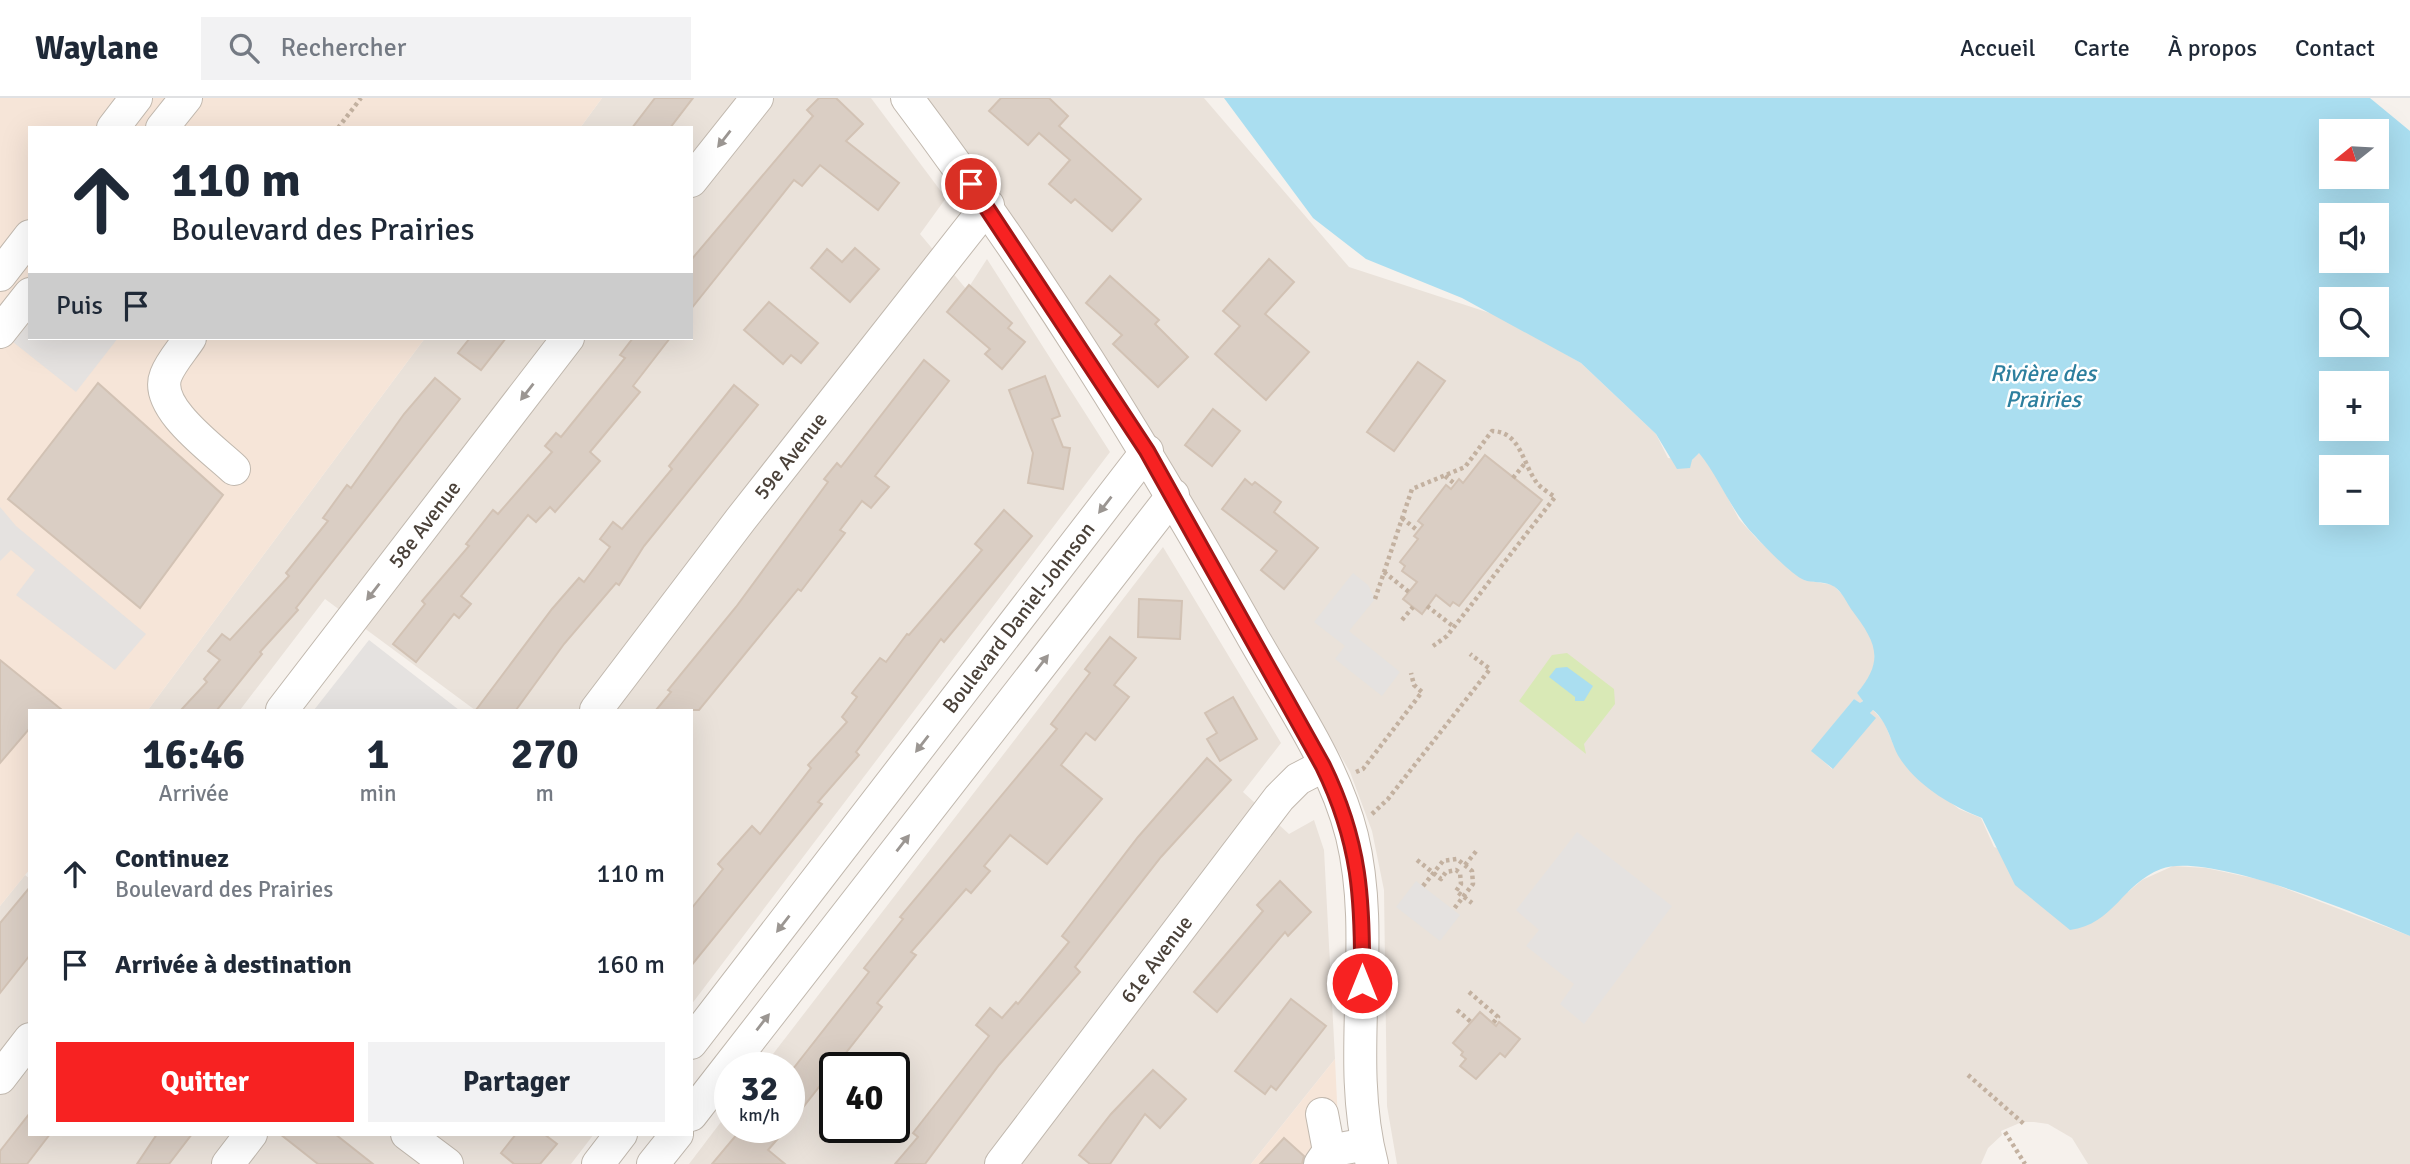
<!DOCTYPE html>
<html lang="fr">
<meta charset="utf-8">
<style>
body{margin:0;font-family:Signika,sans-serif;background:#f2f2f3;color:#1f2937;height:100vh;display:flex;flex-direction:column;font-size:26px;white-space:nowrap}
*{box-sizing:border-box;margin:0}
p{font-size:23px;color:#747a83}
.icon{flex:none;width:38px;height:38px;fill:none;stroke:currentColor;stroke-width:2;stroke-linecap:round;stroke-linejoin:round}
.map{position:relative;flex:1;overflow:hidden}
.panel{position:absolute;left:28px;top:611px;width:665px;height:427px;display:flex;flex-direction:column;background:#fff;border-radius:0px;box-shadow:0 7px 28px #0002}
.panel>*{flex:none}
.guide{position:absolute;left:28px;top:28px;width:665px;height:214px;border-radius:0px;box-shadow:0 7px 28px #0002;background:#fff;color:#1f2937;overflow:hidden}
.needle{width:46px;rotate:252deg}
.tools{position:absolute;left:2319px;top:21px;display:grid;gap:14px}
.tools a{display:grid;place-items:center;width:70px;height:70px;border-radius:0px;background:#fff;box-shadow:0 7px 28px #0002;font-size:35px}
.speed{position:absolute;left:714px;top:954px;display:flex;gap:14px;font-size:35px;font-weight:700;text-align:center}
.speed>*{display:grid;place-content:center;width:91px;height:91px;border-radius:50%;background:#fff;box-shadow:0 7px 28px #0002;line-height:1}
.speed small{font-size:18px;font-weight:400}
.speed .limit{border:4px solid #111;border-radius:10px;background:#fff;color:#111}
.pin{position:absolute;display:grid;place-items:center;width:60px;height:60px;color:#fff;margin:-30px;border:4px solid #fff;border-radius:50%;box-shadow:0 2px 7px #0007}
.me{position:absolute;width:77px;margin:-38px;rotate:0deg;stroke-linejoin:round;filter:drop-shadow(0 0 5px #0008)}
.turn{display:flex;align-items:center;gap:24px;height:147px;padding:0 28px;font-size:32px}
.turn .icon{width:91px;height:91px;stroke-width:2.5}
.turn b{display:block;font-size:49px;line-height:60px}
.then{display:flex;align-items:center;height:66px;padding:0 28px;background:#0003;gap:14px;font-size:26px}
.eta{display:flex;justify-content:space-evenly;align-items:center;height:119px;text-align:center}
.eta b{font-size:42px;font-weight:700;line-height:49px}
.action{display:flex;gap:14px;margin-top:auto;padding:14px 28px}
.action a{flex:1;height:80px;border-radius:0px;background:#f72222;color:#fff;font-size:28px;font-weight:700;line-height:80px;text-align:center}
.action a+a{background:#f2f2f3;color:#1f2937}
ul{padding:0;list-style:none}
li{display:flex;align-items:center;gap:21px;height:91px;padding:0 28px}
li div{flex:1}
li b{display:block;font-size:26px}
li em{font-style:normal}
header{display:flex;align-items:center;gap:42px;box-sizing:border-box;height:98px;padding:0 35px;background:#fff;border-bottom:2px solid #e0e1e3}
header strong{font-size:33px}
nav{display:flex;gap:38px;margin-inline-start:auto;font-size:24px}
.search{width:490px;height:63px;background:#f2f2f3;display:flex;align-items:center;gap:18px;box-sizing:border-box;padding:0 24px;border-radius:0px;color:#747a83;font-size:26px}
.map>svg:first-child{display:block}
.residential{fill:#eae2da;fill-rule:evenodd}
.commercial{fill:#f6e5d8}
.green{fill:#d9e9b6}
.parking{fill:#e5e2e0}
.water{fill:#aadef0;fill-rule:evenodd}
.building{fill:#dacec4;stroke:#d2c2b4;stroke-width:2}
.lines{fill:none;stroke-linecap:round;stroke-linejoin:round}
.minor-casing{stroke:#c1b8ae;stroke-width:34}
.path{stroke:#c3b1a0;stroke-width:4.5;stroke-dasharray:3.5 3.5;stroke-linecap:butt}
.minor{stroke:#fff;stroke-width:32}
.oneway{fill:#9b9692}
.route-casing{stroke:#a11616;stroke-width:18}
.route{stroke:#f72222;stroke-width:12}
.labels{text-anchor:middle;dominant-baseline:central;stroke-width:5;stroke-linejoin:round;paint-order:stroke}
.street-label{font-size:21px;fill:#4a4139;stroke:#fff}
.water-label{font-size:23px;font-style:italic;fill:#2d7f9e;stroke:#fff}
</style>
<header>
<strong>Waylane</strong>
<div class="search"><svg class="icon" aria-label="search" viewBox="0 0 24 24"><circle cx="10" cy="10" r="6"/><path d="M15 15l6 6"/></svg>Rechercher</div>
<nav><a>Accueil</a><a>Carte</a><a>À propos</a><a>Contact</a></nav>
</header>
<div class="map">
<svg width="2410" height="1066" viewBox="0 0 2410 1066">
<rect width="100%" height="100%" fill="#f6f1ec"/>
<!-- residential -->
<g class="residential">
<path d="M 602,0 L 871,0 L 946,100 L 920,136 L 967,192 L 987,161 L 1110,354 L 691,907 L 691,612 L 475,612 L 325,501 L 240,612 L 148,612 L 425,240 L 691,240 L 691,30 L 580,30 Z"/>
<path d="M 914,0 L 1204,0 L 1349,169 L 1499,218 L 1581,265 L 1656,336 L 1668,360 L 1692,362 L 1699,354 L 1713,372 L 1739,421 L 1758,442 L 1804,482 L 1833,487 L 1842,496 L 1867,529 L 1874,548 L 1875,565 L 1869,581 L 1857,595 L 1863,602 L 1860,606 L 1854,601 L 1812,653 L 1832,671 L 1875,620 L 1870,615 L 1873,612 L 1884,624 L 1893,646 L 1915,677 L 1959,711 L 1981,720 L 1994,749 L 2128,794 L 2142,782 L 2173,768 L 2206,770 L 2266,783 L 2410,838 L 2410,1066 L 2088,1066 L 2072,1040 L 2048,1026 L 2034,1024 L 2022,1024 L 2001,1033 L 2002,1037 L 1988,1050 L 1981,1066 L 1397,1066 L 1387,1008 L 1384,792 L 1372,733 L 1350,674 L 1265,526 Z"/>
<path d="M 1163,449 L 1281,645 L 1243,694 L 1289,736 L 1314,722 L 1324,752 L 1335,961 L 1251,1066 L 689,1066 L 730,1012 L 730,1029 L 789,1029 L 789,970 L 763,969 ZM 835,970 L 894,970 L 894,1029 L 835,1029 Z"/>
<path d="M 25,777 L 30,781 L 30,1036 L 594,1036 L 571,1066 L 0,1066 L 0,808 Z"/>
</g>
<!-- commercial -->
<g class="commercial">
<path d="M 0,0 L 602,0 L 580,30 L 30,30 L 30,240 L 425,240 L 148,612 L 30,612 L 30,771 L 0,808 Z"/>
<path d="M 1335,961 L 1340,1066 L 1251,1066 Z"/>
</g>
<!-- green -->
<path class="green" d="M 1567,555 L 1614,591 L 1615,606 L 1584,646 L 1586,656 L 1519,603 L 1552,557 Z"/>
<!-- parking -->
<g class="parking">
<path d="M 30,223 L 30,240 L 118,240 L 76,294 L 13,244 Z"/>
<path d="M 0,409 L 16,428 L 146,536 L 115,572 L 16,497 L 35,472 L 11,452 L 0,463 Z"/>
<path d="M 1353,475 L 1368,487 L 1375,501 L 1349,533 L 1400,574 L 1382,598 L 1335,561 L 1345,548 L 1314,524 Z"/>
<path d="M 369,542 L 459,612 L 314,612 Z"/>
<path d="M 1577,734 L 1672,808 L 1584,926 L 1560,906 L 1574,886 L 1526,848 L 1539,832 L 1516,812 Z"/>
<path d="M 1416,783 L 1460,817 L 1440,843 L 1396,809 Z"/>
</g>
<!-- water -->
<g class="water">
<path d="M 1224,0 L 2370,0 L 2410,33 L 2410,838 C 2361,817 2209,753 2161,771 C 2122,786 2114,826 2070,832 L 2015,787 L 1982,720 C 1952,708 1917,688 1899,659 C 1890,643 1888,624 1873,612 L 1870,615 L 1876,620 L 1833,671 L 1811,653 L 1854,601 L 1860,605 L 1863,603 L 1857,595 C 1886,561 1875,543 1851,511 C 1845,502 1841,491 1831,487 C 1822,483 1812,485 1804,482 C 1793,478 1765,449 1756,439 C 1731,414 1721,382 1699,355 L 1692,362 L 1690,370 L 1677,371 L 1656,336 L 1581,265 L 1462,200 L 1366,161 L 1313,120 ZM 2331,33 L 2376,33 L 2376,79 L 2331,79 ZM 2331,117 L 2376,117 L 2376,163 L 2331,163 ZM 2331,201 L 2376,201 L 2376,247 L 2331,247 ZM 2331,285 L 2376,285 L 2376,331 L 2331,331 ZM 2331,369 L 2376,369 L 2376,415 L 2331,415 Z"/>
<path d="M 1567,569 L 1593,588 L 1584,603 L 1575,603 L 1575,599 L 1549,579 L 1556,570 Z"/>
</g>
<!-- building -->
<g class="building">
<path d="M 655,0 L 693,0 L 670,30 L 632,30 Z"/>
<path d="M 819,0 L 836,0 L 863,26 L 846,43 L 899,85 L 878,112 L 820,67 L 802,88 L 794,82 L 691,211 L 691,162 L 813,18 L 807,12 Z"/>
<path d="M 1001,0 L 1049,0 L 1068,18 L 1059,28 L 1141,101 L 1112,133 L 1075,101 L 1071,105 L 1049,86 L 1070,62 L 1039,35 L 1028,47 L 989,13 Z"/>
<path d="M 855,150 L 879,171 L 850,204 L 811,170 L 827,151 L 842,164 Z"/>
<path d="M 1269,161 L 1294,184 L 1265,216 L 1309,254 L 1266,302 L 1215,256 L 1240,228 L 1223,213 Z"/>
<path d="M 1110,178 L 1159,222 L 1155,226 L 1188,259 L 1158,289 L 1113,246 L 1122,237 L 1086,205 Z"/>
<path d="M 969,187 L 1012,225 L 1008,230 L 1025,244 L 1002,271 L 985,256 L 990,251 L 947,214 Z"/>
<path d="M 769,204 L 818,245 L 801,265 L 791,257 L 783,266 L 744,232 Z"/>
<path d="M 470,240 L 506,240 L 481,272 L 458,255 Z"/>
<path d="M 633,240 L 670,240 L 633,288 L 640,294 L 590,354 L 600,363 L 555,414 L 550,409 L 536,424 L 528,417 L 461,498 L 471,506 L 459,520 L 454,516 L 416,564 L 393,546 L 425,506 L 422,503 L 469,448 L 466,446 L 493,412 L 498,416 L 552,354 L 545,348 L 556,335 L 561,339 L 625,260 L 620,257 Z"/>
<path d="M 924,262 L 949,283 L 875,378 L 889,389 L 871,410 L 862,403 L 840,432 L 845,435 L 801,493 L 798,491 L 699,612 L 656,612 L 671,594 L 668,592 L 736,509 L 828,384 L 824,381 L 837,365 L 841,369 Z"/>
<path d="M 1418,264 L 1445,283 L 1394,353 L 1367,334 Z"/>
<path d="M 1045,278 L 1060,318 L 1052,321 L 1063,349 L 1070,350 L 1063,391 L 1028,385 L 1033,355 L 1009,292 Z"/>
<path d="M 435,280 L 460,301 L 296,510 L 298,512 L 260,554 L 262,556 L 217,612 L 181,612 L 207,584 L 204,581 L 220,562 L 208,553 L 222,536 L 230,542 L 289,478 L 286,475 L 328,423 L 323,420 L 347,387 L 351,390 L 404,316 Z"/>
<path d="M 98,285 L 223,397 L 140,510 L 8,401 Z"/>
<path d="M 734,287 L 758,307 L 644,448 L 619,487 L 616,485 L 564,546 L 516,612 L 476,612 L 552,511 L 579,480 L 584,484 L 610,449 L 600,441 L 613,424 L 622,431 L 672,371 L 669,368 Z"/>
<path d="M 1213,311 L 1240,333 L 1212,368 L 1185,347 Z"/>
<path d="M 1485,357 L 1542,402 L 1459,508 L 1453,504 L 1450,508 L 1436,497 L 1422,516 L 1403,501 L 1417,484 L 1402,473 L 1405,468 L 1400,464 L 1418,441 L 1414,438 L 1423,427 L 1418,423 L 1446,387 L 1451,391 L 1459,381 L 1463,385 Z"/>
<path d="M 1245,381 L 1252,387 L 1255,384 L 1281,404 L 1274,414 L 1318,450 L 1284,491 L 1261,472 L 1277,453 L 1222,411 Z"/>
<path d="M 1004,412 L 1032,438 L 944,544 L 941,541 L 856,654 L 859,657 L 818,704 L 822,706 L 691,868 L 691,811 L 723,771 L 718,766 L 752,728 L 760,736 L 811,670 L 808,667 L 847,624 L 842,619 L 857,599 L 852,595 L 880,560 L 886,564 L 907,536 L 909,537 L 982,452 L 975,446 Z"/>
<path d="M 1139,501 L 1182,503 L 1180,541 L 1138,539 Z"/>
<path d="M 1110,539 L 1136,560 L 1114,587 L 1129,599 L 1095,642 L 1086,635 L 1061,667 L 1102,701 L 1047,766 L 1010,737 L 984,768 L 990,773 L 971,795 L 966,791 L 911,854 L 916,857 L 877,905 L 882,909 L 789,1027 L 789,976 L 869,874 L 864,870 L 903,821 L 900,819 L 1057,631 L 1051,626 L 1090,575 L 1085,571 Z"/>
<path d="M 0,562 L 62,612 L 30,612 L 30,630 L 0,665 Z"/>
<path d="M 1233,599 L 1257,641 L 1220,663 L 1207,641 L 1217,635 L 1205,615 Z"/>
<path d="M 1207,660 L 1231,682 L 1161,759 L 1075,869 L 1080,874 L 999,967 L 925,1066 L 895,1066 L 918,1039 L 913,1035 L 989,938 L 976,927 L 990,910 L 1002,920 L 1016,904 L 1018,906 L 1069,844 L 1062,838 L 1138,739 Z"/>
<path d="M 1280,783 L 1311,814 L 1288,838 L 1285,834 L 1217,914 L 1194,894 L 1263,813 L 1257,807 Z"/>
<path d="M 30,789 L 30,857 L 0,895 L 0,825 Z"/>
<path d="M 1291,901 L 1326,928 L 1276,992 L 1271,988 L 1265,996 L 1235,973 Z"/>
<path d="M 1480,914 L 1496,928 L 1499,924 L 1520,941 L 1505,959 L 1500,955 L 1476,981 L 1460,968 L 1466,961 L 1461,957 L 1463,954 L 1453,945 Z"/>
<path d="M 1153,972 L 1186,1001 L 1160,1030 L 1145,1016 L 1110,1066 L 1090,1066 L 1079,1057 L 1111,1016 Z"/>
<path d="M 30,1015 L 30,1036 L 50,1036 L 27,1066 L 0,1066 L 0,1053 Z"/>
<path d="M 743,1029 L 788,1029 L 768,1052 L 785,1066 L 712,1066 Z"/>
<path d="M 157,1036 L 192,1036 L 169,1066 L 137,1066 Z"/>
<path d="M 280,1036 L 335,1036 L 373,1066 L 318,1066 Z"/>
<path d="M 516,1036 L 544,1036 L 557,1046 L 540,1066 L 514,1066 L 501,1055 Z"/>
<path d="M 1284,1040 L 1304,1058 L 1302,1066 L 1260,1066 Z"/>
</g>
<g class="lines">
<defs>
<g id="minor">
<path d="M 907,0 C 1036,171 1145,348 1250,534 C 1286,599 1334,665 1352,738 C 1378,845 1344,959 1372,1066"/>
<path d="M 113,30 L 136,0"/>
<path d="M 162,30 L 186,0"/>
<path d="M 691,83 L 757,0"/>
<path d="M 0,177 L 30,138"/>
<path d="M 0,234 L 30,196"/>
<path d="M 190,240 C 183,251 171,264 166,277 C 153,309 213,351 234,371"/>
<path id="s1" d="M 282,612 L 568,240"/>
<path id="s2" d="M 596,612 L 741,421 L 988,107"/>
<path id="s3" d="M 691,945 L 1147,353"/>
<path d="M 0,980 L 30,941"/>
<path d="M 1322,1016 L 1329,1053"/>
<path d="M 691,1017 L 1173,397"/>
<path d="M 407,1036 L 447,1066"/>
<path d="M 228,1066 L 251,1036"/>
<path d="M 598,1066 L 621,1036"/>
<path d="M 653,1066 L 677,1036"/>
<path id="s4" d="M 1001,1066 L 1279,700 L 1298,681 L 1323,668"/>
<path d="M 1320,1066 L 1329,1053 L 1367,1046"/>
</g>
</defs>
<!-- minor casing -->
<use href="#minor" class="minor-casing"/>
<!-- path -->
<g class="path">
<path d="M 338,30 L 361,0"/>
<path d="M 1445,378 L 1455,386"/>
<path d="M 1513,380 L 1526,364"/>
<path d="M 1402,420 L 1418,433"/>
<path d="M 1384,474 L 1409,494"/>
<path d="M 1375,501 L 1412,391 L 1465,369 L 1492,333 C 1521,334 1522,365 1537,385 C 1541,390 1549,395 1555,399 L 1447,538 L 1433,548"/>
<path d="M 1427,508 L 1454,529"/>
<path d="M 1402,522 L 1413,509"/>
<path d="M 1356,674 L 1363,671 L 1422,594 L 1414,587 L 1411,575"/>
<path d="M 1372,716 L 1388,701 L 1490,571 L 1470,556"/>
<path d="M 1417,762 L 1441,781 L 1446,774 L 1456,772 L 1460,775 L 1461,786 L 1456,793 L 1472,805"/>
<path d="M 1465,767 L 1478,751"/>
<path d="M 1423,788 L 1443,763 L 1457,761 L 1472,773 L 1473,786 L 1453,812"/>
<path d="M 1469,894 L 1498,919 L 1493,925"/>
<path d="M 1457,912 L 1471,924"/>
<path d="M 1968,977 L 2024,1026"/>
<path d="M 2005,1034 L 2025,1066"/>
</g>
<!-- minor -->
<use href="#minor" class="minor"/>
</g>
<!-- one-way arrows -->
<defs><path id="oneway-solid" d="M-6-.8H1V-3.2L6.5 0L1 3.2V.8H-6Z" transform="scale(1.75)"/></defs>
<g class="oneway">
<use href="#oneway-solid" transform="translate(724 41) rotate(128)"/>
<use href="#oneway-solid" transform="translate(527 294) rotate(128)"/>
<use href="#oneway-solid" transform="translate(1105 407) rotate(128)"/>
<use href="#oneway-solid" transform="translate(373 494) rotate(128)"/>
<use href="#oneway-solid" transform="translate(1042 565) rotate(-52)"/>
<use href="#oneway-solid" transform="translate(922 646) rotate(128)"/>
<use href="#oneway-solid" transform="translate(903 745) rotate(-52)"/>
<use href="#oneway-solid" transform="translate(783 826) rotate(128)"/>
<use href="#oneway-solid" transform="translate(763 924) rotate(-52)"/>
</g>
<g class="lines">
<defs>
<path id="route" d="M 971,86 L 1147,353 L 1323,668 C 1360,744 1363,801 1362,885"/>
</defs>
<!-- route casing -->
<use href="#route" class="route-casing"/>
<!-- route -->
<use href="#route" class="route"/>
</g>
<g class="labels">
<!-- street labels -->
<g class="street-label">
<text stroke="none"><textPath href="#s2" startOffset="320">59e Avenue</textPath></text>
<text stroke="none"><textPath href="#s1" startOffset="234">58e Avenue</textPath></text>
<text stroke="none"><textPath href="#s3" startOffset="537">Boulevard Daniel-Johnson</textPath></text>
<text stroke="none"><textPath href="#s4" startOffset="257">61e Avenue</textPath></text>
</g>
<!-- water labels -->
<g class="water-label">
<text x="2043" y="275">Rivière des<tspan x="2043" dy="26">Prairies</tspan></text>
</g>
</g>
</svg>
<div class="tools">
<a><svg class="needle" viewBox="-14 -14 28 28"><path d="M0-13l5 13h-10z" fill="#e53935"/><path d="M0 13l5-13h-10z" fill="#747a83"/></svg></a>
<a><svg class="icon" aria-label="sound" viewBox="0 0 24 24"><path d="M4 9h4l5-4v14l-5-4H4zM17 9q2 3 0 6"/></svg></a>
<a><svg class="icon" aria-label="search" viewBox="0 0 24 24"><circle cx="10" cy="10" r="6"/><path d="M15 15l6 6"/></svg></a>
<a>+</a>
<a>−</a>
</div>
<div class="speed"><div>32<small>km/h</small></div><div class="limit">40</div></div>
<div class="pin" style="left:971px;top:86px;background:#d93025"><svg class="icon" aria-label="arrive" viewBox="0 0 24 24"><path d="M6 21V4h12l-3 4 3 4H6"/></svg></div>
<svg class="me" style="left:1362px;top:885px" viewBox="-20 -20 40 40"><circle r="17" fill="#f72222" stroke="#fff" stroke-width="3"/><path d="M0-11L8 9 0 5-8 9z" fill="#fff"/></svg>
<div class="guide">
<div class="turn"><svg class="icon" aria-label="ahead" viewBox="0 0 24 24"><path d="M12 20V5M6 11l6-6 6 6"/></svg><div><b>110 m</b>Boulevard des Prairies</div></div>
<div class="then">Puis<svg class="icon" aria-label="arrive" viewBox="0 0 24 24"><path d="M6 21V4h12l-3 4 3 4H6"/></svg></div>
</div>
<section class="panel">
<div class="eta">
<div><b>16:46</b><p>Arrivée</p></div>
<div><b>1</b><p>min</p></div>
<div><b>270</b><p>m</p></div>
</div>
<ul>
<li><svg class="icon" aria-label="ahead" viewBox="0 0 24 24"><path d="M12 20V5M6 11l6-6 6 6"/></svg><div><b>Continuez</b><p>Boulevard des Prairies</p></div><em>110 m</em></li>
<li><svg class="icon" aria-label="arrive" viewBox="0 0 24 24"><path d="M6 21V4h12l-3 4 3 4H6"/></svg><div><b>Arrivée à destination</b></div><em>160 m</em></li>
</ul>
<div class="action"><a>Quitter</a><a>Partager</a></div>
</section>
</div>
